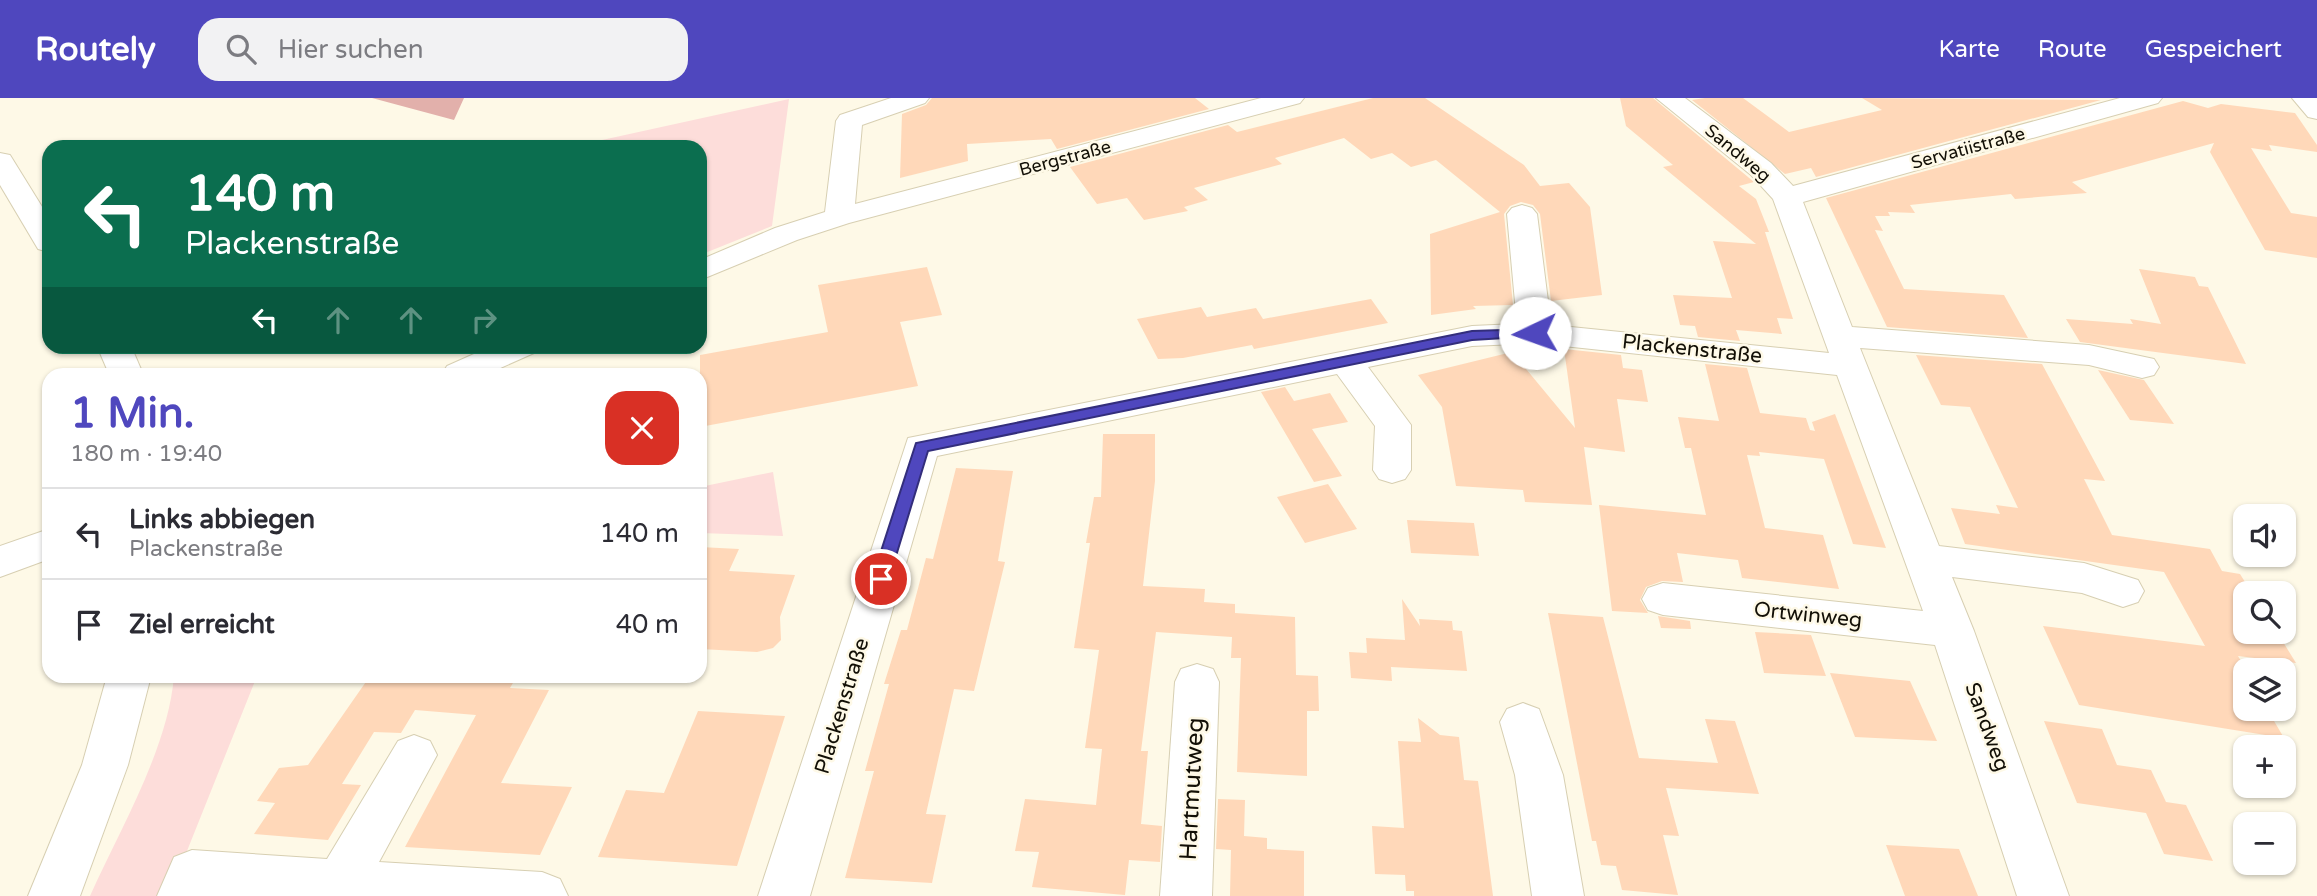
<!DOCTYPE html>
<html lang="de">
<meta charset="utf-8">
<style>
body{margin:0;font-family:"Varela Round",sans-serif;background:#f2f2f3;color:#2b2b33;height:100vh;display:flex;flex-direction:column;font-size:26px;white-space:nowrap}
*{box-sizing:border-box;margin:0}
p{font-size:23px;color:#7c7c81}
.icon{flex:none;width:38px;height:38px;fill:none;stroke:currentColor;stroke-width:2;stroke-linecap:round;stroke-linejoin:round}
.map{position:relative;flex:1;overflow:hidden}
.panel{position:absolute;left:42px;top:270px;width:665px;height:315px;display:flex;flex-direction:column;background:#fff;border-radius:21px;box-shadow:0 2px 5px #0004}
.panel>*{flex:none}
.top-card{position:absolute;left:42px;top:42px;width:665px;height:214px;border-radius:21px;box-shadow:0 2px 5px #0004;background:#0b6e4f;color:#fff;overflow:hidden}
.controls{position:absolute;left:2233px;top:406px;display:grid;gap:14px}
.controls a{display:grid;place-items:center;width:63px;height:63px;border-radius:14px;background:#fff;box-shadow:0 2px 5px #0004;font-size:35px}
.pin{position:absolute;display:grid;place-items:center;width:60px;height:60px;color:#fff;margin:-30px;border:4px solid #fff;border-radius:50%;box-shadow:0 2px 7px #0007}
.me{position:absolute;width:77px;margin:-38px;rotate:267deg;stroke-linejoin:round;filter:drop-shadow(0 0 5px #0008)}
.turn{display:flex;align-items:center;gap:24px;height:147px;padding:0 28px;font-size:32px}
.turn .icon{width:91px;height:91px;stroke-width:2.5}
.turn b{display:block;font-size:49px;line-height:60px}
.lanes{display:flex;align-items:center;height:66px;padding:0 28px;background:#0003;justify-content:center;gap:35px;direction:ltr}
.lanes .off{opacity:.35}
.round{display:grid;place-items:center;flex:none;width:74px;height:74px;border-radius:21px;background:#f2f2f3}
.summary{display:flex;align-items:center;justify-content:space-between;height:119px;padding:0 28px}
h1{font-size:42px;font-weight:800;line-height:52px;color:#4f47be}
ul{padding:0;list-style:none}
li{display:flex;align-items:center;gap:21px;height:91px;padding:0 28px;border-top:2px solid #e1e1e2}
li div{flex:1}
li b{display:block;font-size:26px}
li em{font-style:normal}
header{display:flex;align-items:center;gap:42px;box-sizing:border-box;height:98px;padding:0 35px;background:#4f47be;color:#fff}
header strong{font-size:33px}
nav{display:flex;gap:38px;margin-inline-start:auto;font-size:24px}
.search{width:490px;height:63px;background:#f2f2f3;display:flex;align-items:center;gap:18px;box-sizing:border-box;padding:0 24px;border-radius:21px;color:#7c7c81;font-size:26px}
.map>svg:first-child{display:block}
.green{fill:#fdddda}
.forest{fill:#e2b0ab}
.building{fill:#ffd8b9}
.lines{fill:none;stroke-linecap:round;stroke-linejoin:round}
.minor-casing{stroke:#d7cfb2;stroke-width:2}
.minor{fill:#fff;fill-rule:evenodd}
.route{fill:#4f47be;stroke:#332e7c;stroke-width:2}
.labels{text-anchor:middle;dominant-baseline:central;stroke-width:5;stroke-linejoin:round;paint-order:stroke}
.far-street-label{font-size:18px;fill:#120f06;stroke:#fef9e7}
.street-label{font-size:21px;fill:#120f06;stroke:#fef9e7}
.near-street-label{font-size:24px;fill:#120f06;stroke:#fef9e7}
</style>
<header>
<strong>Routely</strong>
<div class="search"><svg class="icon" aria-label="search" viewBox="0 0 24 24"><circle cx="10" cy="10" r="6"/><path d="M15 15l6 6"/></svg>Hier suchen</div>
<nav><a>Karte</a><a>Route</a><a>Gespeichert</a></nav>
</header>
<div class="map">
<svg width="2317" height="798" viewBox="0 0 2317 798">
<rect width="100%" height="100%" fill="#fef9e7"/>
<!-- green -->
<g class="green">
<path d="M 789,1 L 772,128 L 700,157 L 700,49 L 584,49 L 593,44 Z"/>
<path d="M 773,374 L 783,438 L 700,435 L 700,389 Z"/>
<path d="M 174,578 L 257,578 L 169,798 L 90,798 C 120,731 168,651 174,578 Z"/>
</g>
<!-- forest -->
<path class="forest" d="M 372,0 L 464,0 L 454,22 Z"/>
<!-- building -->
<g class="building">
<path d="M 932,0 L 1195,0 L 1209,11 L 1057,51 L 1051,41 L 967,46 L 968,63 L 900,80 L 902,16 L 926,7 Z"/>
<path d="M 1373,0 L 1425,0 L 1524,67 L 1540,88 L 1569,85 L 1590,109 L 1602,197 L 1551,203 L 1540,116 L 1533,107 L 1521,104 L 1510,108 L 1504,116 L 1513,207 L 1473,208 L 1476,211 L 1431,217 L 1430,136 L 1500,114 L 1436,62 L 1411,69 L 1392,55 L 1371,61 L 1344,40 L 1275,60 L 1282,66 L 1194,90 L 1208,102 L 1184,109 L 1188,113 L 1144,122 L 1127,100 L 1097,106 L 1070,69 L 1228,27 L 1237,34 Z"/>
<path d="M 1620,0 L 1653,0 L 1754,84 L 1739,88 L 1756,101 L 1769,134 L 1765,134 L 1793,221 L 1777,220 L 1782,236 L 1736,232 L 1740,243 L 1698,239 L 1695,228 L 1680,227 L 1673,197 L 1732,200 L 1713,143 L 1756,146 L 1663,69 L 1673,67 L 1626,28 Z"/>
<path d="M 1705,0 L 1743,0 L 1789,34 L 1882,12 L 1862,0 L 2101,2 L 1816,79 L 1811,70 L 1785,76 L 1692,2 Z"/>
<path d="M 2183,3 L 2208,10 L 2221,6 L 2295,15 L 2317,47 L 2317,54 L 2269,47 L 2272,53 L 2251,50 L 2291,115 L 2317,119 L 2317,160 L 2265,152 L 2210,54 L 2214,45 L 2072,84 L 2087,95 L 2015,101 L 2011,96 L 1910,107 L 1915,115 L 1888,114 L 1890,118 L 1875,118 L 1883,133 L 1875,132 L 1904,191 L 2004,197 L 2028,240 L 1887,229 L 1826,100 Z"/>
<path d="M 927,169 L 942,217 L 900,224 L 918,288 L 700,329 L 700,257 L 828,234 L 818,187 Z"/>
<path d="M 2139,171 L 2195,179 L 2199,188 L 2208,189 L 2246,266 L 2080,244 L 2066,221 L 2133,226 L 2130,221 L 2161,226 Z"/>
<path d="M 1371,201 L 1388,225 L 1254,251 L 1252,247 L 1183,260 L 1158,261 L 1137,221 L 1201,209 L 1207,219 L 1256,210 L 1263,221 Z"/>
<path d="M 1564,251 L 1621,257 L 1623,270 L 1642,272 L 1648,304 L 1617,301 L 1625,354 L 1584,349 L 1592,407 L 1525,404 L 1523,392 L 1456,388 L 1442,309 L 1418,277 L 1512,254 L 1575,330 Z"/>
<path d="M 1916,257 L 2042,266 L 2105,383 L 2084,381 L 2112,437 L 2210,451 L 2222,473 L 2240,476 L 2252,495 L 2245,495 L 2245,534 L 2277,534 L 2296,565 L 2238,558 L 2246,572 L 2245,611 L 2267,611 L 2284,640 L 2079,607 L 2043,528 L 2205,548 L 2164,474 L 1965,446 L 1951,410 L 2000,416 L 1996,407 L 2018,410 L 1970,309 L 1941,307 Z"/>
<path d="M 1705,266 L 1747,270 L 1760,315 L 1806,320 L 1810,332 L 1815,333 L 1812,324 L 1835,316 L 1886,450 L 1853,446 L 1824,361 L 1759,354 L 1760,358 L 1747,357 L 1765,430 L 1823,437 L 1839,491 L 1742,480 L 1738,462 L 1677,455 L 1683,484 L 1662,483 L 1646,489 L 1640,502 L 1648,515 L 1612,513 L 1599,407 L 1706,417 L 1691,350 L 1685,350 L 1678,319 L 1719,323 Z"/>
<path d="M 2098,272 L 2144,282 L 2174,326 L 2130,322 Z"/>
<path d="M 1285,289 L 1294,303 L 1330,295 L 1348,324 L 1312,331 L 1342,378 L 1314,384 L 1261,294 Z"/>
<path d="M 1103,336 L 1155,336 L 1155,383 L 1143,488 L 1205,491 L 1204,504 L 1235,506 L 1235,515 L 1295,519 L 1296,577 L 1318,578 L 1319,613 L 1307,613 L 1307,678 L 1237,674 L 1241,560 L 1231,560 L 1232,539 L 1156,534 L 1141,653 L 1148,653 L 1141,726 L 1162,728 L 1160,764 L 1129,762 L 1125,797 L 1032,789 L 1039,754 L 1015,753 L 1025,701 L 1096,707 L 1102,651 L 1085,650 L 1099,552 L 1074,550 L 1090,445 L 1086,445 L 1094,399 L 1101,399 Z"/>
<path d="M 956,370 L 1013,373 L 998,463 L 1005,464 L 974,593 L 954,591 L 926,716 L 946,717 L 932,785 L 845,780 L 874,673 L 865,673 L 889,586 L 884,586 L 901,532 L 907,532 L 926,460 L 933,461 Z"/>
<path d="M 1328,386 L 1357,431 L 1305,445 L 1277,399 Z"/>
<path d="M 1407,422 L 1474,425 L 1479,458 L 1411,455 Z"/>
<path d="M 700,449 L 739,451 L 729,473 L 795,477 L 780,519 L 781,542 L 773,550 L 757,554 L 700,551 Z"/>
<path d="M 1402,501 L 1420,528 L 1419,521 L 1452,523 L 1453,532 L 1462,533 L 1467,573 L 1391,569 L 1392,583 L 1351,580 L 1349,554 L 1367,555 L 1366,540 L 1405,542 Z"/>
<path d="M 1548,515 L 1603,519 L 1639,660 L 1718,665 L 1705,621 L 1735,623 L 1759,696 L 1666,690 L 1679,738 L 1663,737 L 1678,797 L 1622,792 L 1616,768 L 1601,767 L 1596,743 L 1592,743 Z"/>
<path d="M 1658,518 L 1690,523 L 1691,531 L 1661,530 Z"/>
<path d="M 1755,534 L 1811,537 L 1826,578 L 1764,575 Z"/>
<path d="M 1830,575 L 1910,583 L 1937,643 L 1855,639 Z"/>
<path d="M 370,578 L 517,578 L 510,590 L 549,592 L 501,685 L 572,689 L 540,757 L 405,749 L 476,617 L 415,612 L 401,635 L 374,634 L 342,686 L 361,687 L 328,742 L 254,736 L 275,705 L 257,703 L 279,670 L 308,667 Z"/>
<path d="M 698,613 L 785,618 L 737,768 L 598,759 L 626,692 L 664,695 Z"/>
<path d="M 1418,620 L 1440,637 L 1459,639 L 1464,682 L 1478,683 L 1493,798 L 1414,798 L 1414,793 L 1406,793 L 1405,777 L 1375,776 L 1372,728 L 1404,730 L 1398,643 L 1421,644 Z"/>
<path d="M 2044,623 L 2102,631 L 2117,667 L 2151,672 L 2166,704 L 2186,707 L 2213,763 L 2164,756 L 2146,715 L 2077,705 Z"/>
<path d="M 1218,701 L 1245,702 L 1244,738 L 1267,740 L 1267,751 L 1304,753 L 1304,798 L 1230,798 L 1231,752 L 1216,751 Z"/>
<path d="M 1886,747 L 1959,751 L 1978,798 L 1905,798 Z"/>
</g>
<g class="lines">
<defs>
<g id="minor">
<path d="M 891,0 L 929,0 L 925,5 L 862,27 L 855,106 L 1261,0 L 1304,0 L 1300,5 L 849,125 L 797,142 L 700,182 L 700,162 L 775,130 L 825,114 L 836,23 L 840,17 Z"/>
<path d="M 1656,0 L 1685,0 L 1771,65 L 1793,88 L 2120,0 L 2162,0 L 2158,5 L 1803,104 L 1852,229 L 2089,247 L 2154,261 L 2159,269 L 2154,277 L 2142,280 L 2089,267 L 1860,250 L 1939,448 L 2084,465 L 2138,482 L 2144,493 L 2138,504 L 2123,509 L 2082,495 L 1952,479 L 1974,533 L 2069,798 L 2017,798 L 1935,547 L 1663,517 L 1648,512 L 1642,501 L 1648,490 L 1663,485 L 1923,513 L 1837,277 L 1535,245 L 1472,248 L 1368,269 L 1411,327 L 1411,372 L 1405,381 L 1392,385 L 1379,381 L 1373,372 L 1375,328 L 1337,276 L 937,358 L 810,798 L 758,798 L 908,340 L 1472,228 L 1517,226 L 1507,116 L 1512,110 L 1522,107 L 1532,110 L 1537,116 L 1551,227 L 1829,255 L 1773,101 L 1751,77 Z"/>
<path d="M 2292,0 L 2317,0 L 2317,21 L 2308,19 Z"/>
<path d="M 0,55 L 10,57 L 49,120 L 49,154 L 38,151 L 0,87 Z"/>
<path d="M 97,248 L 131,248 L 143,276 L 109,276 Z"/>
<path d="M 492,248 L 539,248 L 534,255 L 487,276 L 442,276 L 447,268 Z"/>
<path d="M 49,431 L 49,461 L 0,479 L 0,448 Z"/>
<path d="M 1197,566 L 1213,571 L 1219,584 L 1212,798 L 1160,798 L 1175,584 L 1181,571 Z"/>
<path d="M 107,578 L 151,578 L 128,667 L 80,798 L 28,798 L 82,667 Z"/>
<path d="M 1523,605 L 1539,611 L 1563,677 L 1584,798 L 1532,798 L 1515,677 L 1500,624 L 1507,611 Z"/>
<path d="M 414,637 L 430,643 L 437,657 L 379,764 L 542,774 L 560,781 L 568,798 L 157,798 L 174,759 L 192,752 L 327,761 L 398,643 Z"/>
</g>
</defs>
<!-- minor casing -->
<use href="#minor" class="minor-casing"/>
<!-- minor -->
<use href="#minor" class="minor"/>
</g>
<!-- route -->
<path class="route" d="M 1535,231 L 1542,235 L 1540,238 L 1472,242 L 928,353 L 889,481 L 881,487 L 872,481 L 916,345 L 1472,233 Z"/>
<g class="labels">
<!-- far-street labels -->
<g class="far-street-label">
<text transform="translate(1968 50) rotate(-15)">Servatiistraße</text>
<text transform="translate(1738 55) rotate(40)">Sandweg</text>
<text transform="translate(1065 60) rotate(-15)">Bergstraße</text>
</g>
<!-- street labels -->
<g class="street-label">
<text transform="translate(1692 251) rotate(6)">Plackenstraße</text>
<text transform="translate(1808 517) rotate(6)">Ortwinweg</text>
<text transform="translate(842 608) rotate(-73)">Plackenstraße</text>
<text transform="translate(1987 629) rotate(70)">Sandweg</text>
</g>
<!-- near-street labels -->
<g class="near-street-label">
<text transform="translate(1192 691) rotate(-87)">Hartmutweg</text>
</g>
</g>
</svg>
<div class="controls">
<a><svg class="icon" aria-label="sound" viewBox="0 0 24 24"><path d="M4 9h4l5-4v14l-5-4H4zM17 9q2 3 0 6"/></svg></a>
<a><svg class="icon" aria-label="search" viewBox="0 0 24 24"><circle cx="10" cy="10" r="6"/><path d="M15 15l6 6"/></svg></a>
<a><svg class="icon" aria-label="layers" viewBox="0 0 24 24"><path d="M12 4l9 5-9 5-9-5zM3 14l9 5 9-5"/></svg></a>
<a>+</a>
<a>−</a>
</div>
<div class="pin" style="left:881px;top:481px;background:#d93025"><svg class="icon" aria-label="arrive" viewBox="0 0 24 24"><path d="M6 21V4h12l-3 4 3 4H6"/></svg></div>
<svg class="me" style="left:1535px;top:235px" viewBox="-20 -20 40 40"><circle r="19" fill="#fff"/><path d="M0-13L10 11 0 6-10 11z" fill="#4f47be"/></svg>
<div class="top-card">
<div class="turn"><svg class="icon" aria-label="left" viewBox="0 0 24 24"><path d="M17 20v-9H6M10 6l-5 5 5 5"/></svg><div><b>140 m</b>Plackenstraße</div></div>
<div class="lanes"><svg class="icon" aria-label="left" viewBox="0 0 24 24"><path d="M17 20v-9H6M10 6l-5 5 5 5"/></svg><svg class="icon off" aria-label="ahead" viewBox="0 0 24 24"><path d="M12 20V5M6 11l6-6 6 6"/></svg><svg class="icon off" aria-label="ahead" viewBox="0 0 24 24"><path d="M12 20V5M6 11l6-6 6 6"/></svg><svg class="icon off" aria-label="right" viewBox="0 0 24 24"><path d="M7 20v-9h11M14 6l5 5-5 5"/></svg></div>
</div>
<section class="panel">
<div class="summary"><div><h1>1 Min.</h1><p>180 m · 19:40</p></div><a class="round" style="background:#d93025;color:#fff"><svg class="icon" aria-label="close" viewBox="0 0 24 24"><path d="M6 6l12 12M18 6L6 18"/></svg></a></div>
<ul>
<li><svg class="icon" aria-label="left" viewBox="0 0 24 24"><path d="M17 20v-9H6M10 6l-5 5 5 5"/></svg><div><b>Links abbiegen</b><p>Plackenstraße</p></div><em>140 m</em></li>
<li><svg class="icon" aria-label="arrive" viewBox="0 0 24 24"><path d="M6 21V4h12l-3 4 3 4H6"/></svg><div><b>Ziel erreicht</b></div><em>40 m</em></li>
</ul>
</section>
</div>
